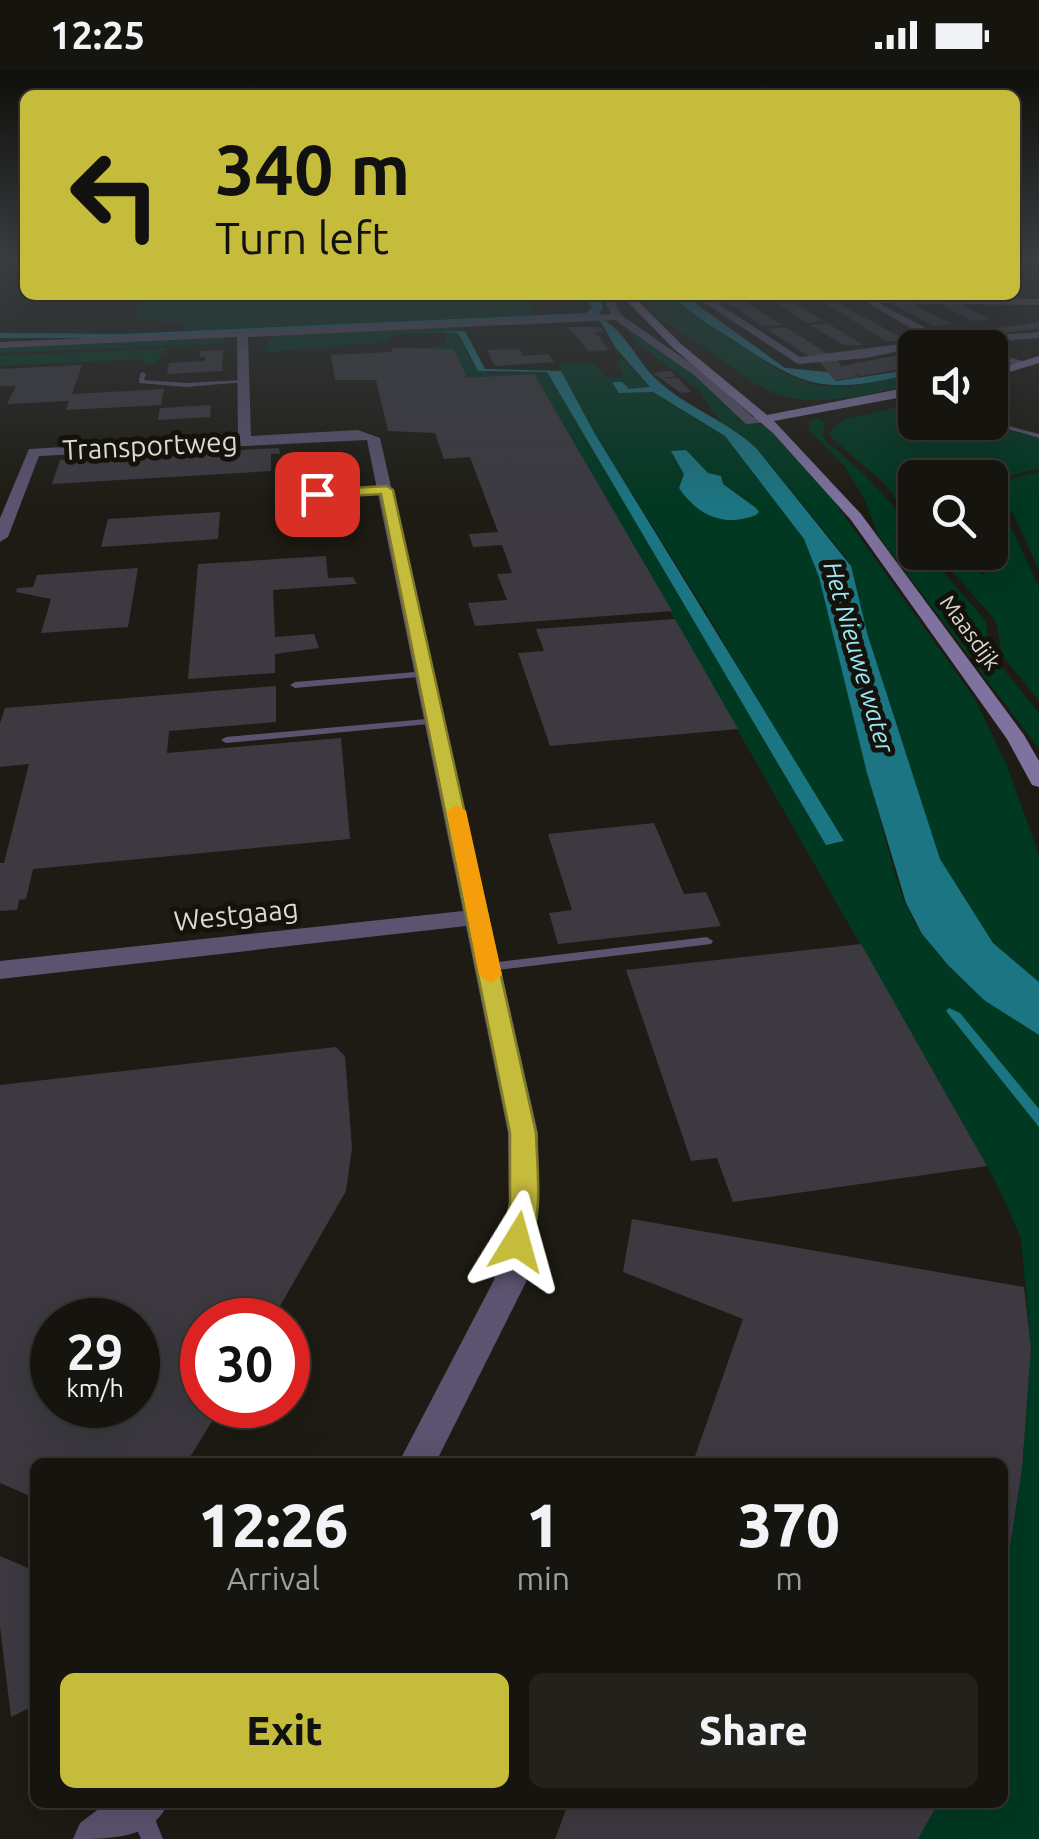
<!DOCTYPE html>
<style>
body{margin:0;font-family:Ubuntu,sans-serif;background:#23211c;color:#f1f3f6;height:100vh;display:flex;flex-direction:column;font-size:38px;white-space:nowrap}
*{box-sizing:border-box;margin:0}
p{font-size:32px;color:#9e9e9e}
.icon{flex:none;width:55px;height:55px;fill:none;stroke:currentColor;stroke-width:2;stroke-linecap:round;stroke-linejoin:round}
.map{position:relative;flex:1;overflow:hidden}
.side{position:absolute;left:30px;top:1388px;width:978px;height:350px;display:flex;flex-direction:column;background:#16140e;border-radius:15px;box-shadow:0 10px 40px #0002,0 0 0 2px #35332e}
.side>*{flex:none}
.banner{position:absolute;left:20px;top:20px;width:1000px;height:210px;border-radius:15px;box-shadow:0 10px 40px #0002,0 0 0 2px #35332e;background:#c6bc3c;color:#111;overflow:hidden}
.tools{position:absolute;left:898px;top:260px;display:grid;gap:20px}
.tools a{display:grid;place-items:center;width:110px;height:110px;border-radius:15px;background:#16140e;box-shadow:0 10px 40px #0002,0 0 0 2px #35332e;font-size:50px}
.speed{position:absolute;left:30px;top:1228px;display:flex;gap:20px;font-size:50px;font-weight:700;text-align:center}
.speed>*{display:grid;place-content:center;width:130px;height:130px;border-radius:50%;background:#16140e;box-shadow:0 10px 40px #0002,0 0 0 2px #35332e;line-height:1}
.speed small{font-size:25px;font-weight:400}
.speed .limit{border:15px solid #d22;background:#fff;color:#111}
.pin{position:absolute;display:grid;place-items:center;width:85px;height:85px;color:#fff;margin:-42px;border-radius:20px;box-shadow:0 5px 15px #0006}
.me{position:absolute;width:110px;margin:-55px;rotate:8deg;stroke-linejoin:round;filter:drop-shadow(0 0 8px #0008)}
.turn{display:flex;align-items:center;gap:35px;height:210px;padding:0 30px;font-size:45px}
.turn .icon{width:130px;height:130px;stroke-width:2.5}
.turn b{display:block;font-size:70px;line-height:85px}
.eta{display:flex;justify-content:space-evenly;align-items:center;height:170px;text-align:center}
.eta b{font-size:60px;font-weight:800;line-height:70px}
.primary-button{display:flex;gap:20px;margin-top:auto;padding:20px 30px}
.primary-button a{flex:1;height:115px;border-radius:15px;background:#c6bc3c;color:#111;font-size:40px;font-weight:800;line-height:115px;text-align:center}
.primary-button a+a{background:#23211c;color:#f1f3f6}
.status{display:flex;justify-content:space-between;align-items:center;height:70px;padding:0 50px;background:#16140e;direction:ltr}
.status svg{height:28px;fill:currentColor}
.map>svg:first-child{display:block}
.green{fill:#003822}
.water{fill:#1c7582}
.building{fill:#3c3941;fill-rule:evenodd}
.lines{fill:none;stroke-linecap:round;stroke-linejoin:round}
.lane{fill:#5b536f;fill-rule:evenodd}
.street{fill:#5b536f;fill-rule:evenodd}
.secondary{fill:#7f729f;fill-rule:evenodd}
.route{fill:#c6bc3c;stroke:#817a27;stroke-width:2.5}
.slow{fill:#f59e0b}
.labels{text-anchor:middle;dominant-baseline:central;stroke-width:10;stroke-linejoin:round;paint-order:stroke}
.far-street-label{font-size:22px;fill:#dad9d3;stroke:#14120a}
.far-water-label{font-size:25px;font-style:italic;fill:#9ae8f7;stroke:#14120a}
.street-label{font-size:28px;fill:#dad9d3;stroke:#14120a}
</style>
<div class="status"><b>12:25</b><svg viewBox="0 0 49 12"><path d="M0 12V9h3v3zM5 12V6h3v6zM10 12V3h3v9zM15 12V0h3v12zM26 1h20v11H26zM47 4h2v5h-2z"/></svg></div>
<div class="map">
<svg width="1039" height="1769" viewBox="0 0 1039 1769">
<rect width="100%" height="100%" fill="#1d1b13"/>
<!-- green -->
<g class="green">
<path d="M 139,225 L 534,225 L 534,245 L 184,261 L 184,254 L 135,248 Z"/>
<path d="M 641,225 L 673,225 L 779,301 L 813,315 L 849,317 L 915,303 L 915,313 C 868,324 808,343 763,318 C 741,306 721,287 700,274 C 681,262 650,246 641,225 Z"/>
<path d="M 460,255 L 462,261 L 390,265 L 387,272 L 265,282 L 272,266 Z"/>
<path d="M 624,255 L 695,304 L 749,353 L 767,356 L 819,410 L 975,629 L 1007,696 L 1039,785 L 1039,912 L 993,873 L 940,789 L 868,566 L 851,496 L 844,485 L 757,379 L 722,353 L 702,327 L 703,324 L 636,271 Z"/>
<path d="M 458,263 L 473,296 L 488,303 L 547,302 L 826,774 L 839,774 L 714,555 L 595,364 L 561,301 L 561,293 L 594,293 L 604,306 L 620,308 L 624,304 L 615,291 L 625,290 L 650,318 L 628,319 L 613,313 L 619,323 L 652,322 L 725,366 L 804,469 L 813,487 C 841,574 857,665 881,753 C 892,790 900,835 924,867 C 956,909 995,937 1039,965 L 1039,1769 L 918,1769 L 939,1733 L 1002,1732 L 1003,1523 L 1022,1399 L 1031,1278 L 1021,1168 L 996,1112 L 534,304 L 463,308 L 465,304 L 454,279 L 434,280 L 433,275 L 446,274 L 445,264 Z"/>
<path d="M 221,268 L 228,270 L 222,274 L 0,283 L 0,277 Z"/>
<path d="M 166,278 L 155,294 L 144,294 L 143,289 L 0,296 L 0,286 Z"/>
<path d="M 915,334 L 915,352 L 981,353 L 1039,368 L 1039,399 L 1002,407 L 990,418 L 990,408 L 915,408 L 915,455 L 884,413 L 832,368 L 829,362 L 844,349 Z"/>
<path d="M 819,348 L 824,352 L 823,368 C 851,394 915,443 915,482 L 927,483 L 985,550 L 993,586 L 1039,643 L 1039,679 L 879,467 L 864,428 L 845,397 L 809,360 L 809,352 Z"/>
<path d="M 1039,402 L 1039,501 L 1014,445 L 997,425 L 1007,410 Z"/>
<path d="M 990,426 L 1004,442 L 1039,517 L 1039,631 L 1002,585 L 996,551 L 936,483 L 962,483 L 983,505 L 992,497 L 986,483 L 990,482 Z"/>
</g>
<!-- water -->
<g class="water">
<path d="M 583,225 L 597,225 L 603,237 L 598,247 C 624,259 635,288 655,308 C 686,338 727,350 757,379 L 851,496 L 868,566 L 940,789 L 993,873 L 1039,912 L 1039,965 L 984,930 L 948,895 L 922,864 L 906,833 L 867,703 L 819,507 L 804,469 L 725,366 L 653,322 L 619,323 L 612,312 L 622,312 L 629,319 L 650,317 L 615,277 L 601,252 L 586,247 L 159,268 L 0,268 L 0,263 L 123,264 L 586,243 L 592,238 Z"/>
<path d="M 673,225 L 695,225 L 688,228 L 785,298 L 828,302 L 836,311 L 915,299 L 915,303 C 828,324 809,321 735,271 C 714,257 689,244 673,225 Z"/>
<path d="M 465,261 L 485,299 L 561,301 L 595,364 L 844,771 L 826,775 L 547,302 L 478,301 L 458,263 L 432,262 Z"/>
<path d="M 686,380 L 708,403 L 721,406 L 723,414 L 756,438 L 759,442 L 756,445 C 724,458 697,445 679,418 L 684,404 L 671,381 Z"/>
<path d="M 949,938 L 960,943 L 1039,1039 L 1039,1057 L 946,941 Z"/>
</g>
<!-- building -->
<g class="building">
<path d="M 743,230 L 782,255 L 763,256 L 726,232 Z"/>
<path d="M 776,230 L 789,230 L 824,251 L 807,253 L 774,232 L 779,232 Z"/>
<path d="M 822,231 L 835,231 L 907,271 L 886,271 Z"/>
<path d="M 895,232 L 908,232 L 952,254 L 933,256 L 893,234 L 899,234 Z"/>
<path d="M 943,232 L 956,232 L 991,249 L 973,251 L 941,235 L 947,234 Z"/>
<path d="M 1039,252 L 1039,259 L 958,268 L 952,265 Z"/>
<path d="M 828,254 L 837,259 L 863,275 L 843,275 L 811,255 Z"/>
<path d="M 568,257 L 600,257 L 603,261 L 595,262 L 609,280 L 589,281 Z"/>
<path d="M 786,257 L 828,284 L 808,286 L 767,259 Z"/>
<path d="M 392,278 L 454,279 L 466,305 L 463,308 L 534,304 L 672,541 L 475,556 L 468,533 L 507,530 L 497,504 L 512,503 L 502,475 L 473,477 L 469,464 L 498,462 L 470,387 L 444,389 L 435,363 L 388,361 L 376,310 L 335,310 L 331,285 L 393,282 Z"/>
<path d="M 519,279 L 523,286 L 548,284 L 554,292 L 495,296 L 487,280 Z"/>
<path d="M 223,280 L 222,301 L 167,304 L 169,293 L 205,291 L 205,287 L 200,287 L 200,281 Z"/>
<path d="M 915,282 L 915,297 L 861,306 L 852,301 L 859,307 L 835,310 L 818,290 L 836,288 L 841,296 Z"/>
<path d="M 82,295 L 72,324 L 164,319 L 161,335 L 66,340 L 69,331 L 7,334 L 16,316 L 0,316 L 0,299 Z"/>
<path d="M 670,301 L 676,306 L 662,308 L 678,308 L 691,322 L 681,323 L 653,303 Z"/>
<path d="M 211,335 L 210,347 L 158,350 L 160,338 Z"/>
<path d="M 279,378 L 280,384 L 271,384 L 271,401 L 52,414 L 60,390 Z"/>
<path d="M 220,442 L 218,469 L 101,477 L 108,449 Z"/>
<path d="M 326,486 L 328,508 L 353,507 L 357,514 L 273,520 L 275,567 L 314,564 L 319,578 L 275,584 L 275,603 L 188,609 L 198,494 Z"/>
<path d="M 138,498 L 128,557 L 41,563 L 51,529 L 16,522 L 17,518 L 33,517 L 37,505 Z"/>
<path d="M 675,549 L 738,659 L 550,676 L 518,583 L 544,581 L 536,559 Z"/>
<path d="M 276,616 L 276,652 L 169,661 L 167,683 L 341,668 L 350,769 L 33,799 L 26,829 L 19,830 L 17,840 L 0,841 L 0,793 L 4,793 L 29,694 L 0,697 L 0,654 L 5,638 Z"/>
<path d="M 654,753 L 684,824 L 706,822 L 721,856 L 558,874 L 549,843 L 572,840 L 548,764 Z"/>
<path d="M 861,874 L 987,1096 L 733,1132 L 717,1088 L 691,1091 L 626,900 Z"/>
<path d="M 336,977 L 345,986 L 352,1078 L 346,1121 L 272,1250 L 202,1250 L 202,1335 L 222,1335 L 187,1392 L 35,1392 L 35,1428 L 0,1413 L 0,1015 ZM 52,1250 L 138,1250 L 138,1335 L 52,1335 Z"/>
<path d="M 632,1149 L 1024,1217 L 1031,1278 L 1022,1399 L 1005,1509 L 1002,1392 L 693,1392 L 743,1249 L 623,1202 Z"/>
<path d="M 0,1486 L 35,1501 L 35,1635 L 11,1647 L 0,1557 Z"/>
<path d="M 569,1732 L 939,1732 L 918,1769 L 555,1769 Z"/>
</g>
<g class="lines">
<!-- lane -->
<g class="lane">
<path d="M 143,302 L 146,304 L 144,310 L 186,313 L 242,310 L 245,312 L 186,317 L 139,313 L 140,304 Z"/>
<path d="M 901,322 L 915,327 L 915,331 L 899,325 Z"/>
<path d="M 990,351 L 1039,364 L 1039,368 L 984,352 L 990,352 Z"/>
<path d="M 318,403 L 320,422 L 387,418 L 391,420 L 387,422 L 317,426 L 313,424 L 313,406 L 293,407 L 290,405 L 293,403 Z"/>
<path d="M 427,601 L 432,604 L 430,606 L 295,618 L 290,615 L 295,612 Z"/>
<path d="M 437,648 L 440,649 L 440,653 L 226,673 L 221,670 L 226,667 Z"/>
<path d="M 707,867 L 713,871 L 711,874 L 489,901 L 483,897 L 489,893 Z"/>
<path d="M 142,1734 L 150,1737 L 163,1769 L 141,1769 L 131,1745 L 134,1737 Z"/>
</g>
<!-- street -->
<g class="street">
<path d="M 1027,189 L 1038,189 L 1039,197 Z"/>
<path d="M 601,225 L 611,225 L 621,245 L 702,301 L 753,347 L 771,346 L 771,352 L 746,354 L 694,305 L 615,250 L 248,267 L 251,366 L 358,360 L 380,368 L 538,1063 L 539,1133 L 526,1212 L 436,1392 L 399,1392 L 494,1210 L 509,1133 L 508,1063 L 466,856 L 0,909 L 0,891 L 463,841 L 367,370 L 39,386 L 8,467 L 0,472 L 0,448 L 29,379 L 238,367 L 237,267 L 0,278 L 0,272 L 611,244 Z"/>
<path d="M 764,225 L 1039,229 L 1039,235 L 879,233 L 946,269 L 1039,262 L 1039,268 L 915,278 L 866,288 L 798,294 L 702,231 ZM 764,231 L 866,232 L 932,270 L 800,287 L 717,233 Z"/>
<path d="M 990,282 L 1026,292 L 1028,294 L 1022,297 L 990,288 Z"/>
<path d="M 108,1732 L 169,1732 C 152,1769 112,1769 73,1769 L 80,1753 Z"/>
</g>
<!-- secondary -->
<g class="secondary">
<path d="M 621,225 L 632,225 L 681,274 L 767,345 L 915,316 L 915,324 L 897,328 L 774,351 L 861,444 L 1024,665 L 1039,691 L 1039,717 L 1032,715 L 1007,669 L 851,450 L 773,363 L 673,278 Z"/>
<path d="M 1039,286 L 1039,293 L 990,308 L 990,301 Z"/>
</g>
</g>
<!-- sky -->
<linearGradient id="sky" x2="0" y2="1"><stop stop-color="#100f0a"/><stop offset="0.43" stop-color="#3a3f44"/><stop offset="1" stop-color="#3a3f44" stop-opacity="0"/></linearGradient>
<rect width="1039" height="437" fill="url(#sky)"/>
<!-- route -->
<path class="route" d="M 387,416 L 393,420 L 536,1063 C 537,1101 544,1146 527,1181 L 517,1184 L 507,1181 L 502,1172 L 510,1133 L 510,1063 L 381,424 L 317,428 L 311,424 L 317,420 Z"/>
<!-- slow -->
<path class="slow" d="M 457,735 L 466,741 L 502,905 L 491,913 L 479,905 L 447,741 Z"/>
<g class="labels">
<!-- far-street labels -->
<g class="far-street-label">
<text transform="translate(971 562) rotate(54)">Maasdijk</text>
</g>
<!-- far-water labels -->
<g class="far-water-label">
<text transform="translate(859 587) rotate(74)">Het Nieuwe water</text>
</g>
<!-- street labels -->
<g class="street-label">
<text transform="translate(150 375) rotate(-3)">Transportweg</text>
<text transform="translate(236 844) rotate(-6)">Westgaag</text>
</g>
</g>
</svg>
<div class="tools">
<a><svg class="icon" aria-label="sound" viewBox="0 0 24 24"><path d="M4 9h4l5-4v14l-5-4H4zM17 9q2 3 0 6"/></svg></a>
<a><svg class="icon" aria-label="search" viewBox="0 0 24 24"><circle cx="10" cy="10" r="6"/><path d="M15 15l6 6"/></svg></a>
</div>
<div class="speed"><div>29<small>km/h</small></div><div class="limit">30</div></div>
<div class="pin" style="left:317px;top:424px;background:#d93025"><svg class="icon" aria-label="arrive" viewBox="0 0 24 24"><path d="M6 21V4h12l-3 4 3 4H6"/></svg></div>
<svg class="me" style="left:517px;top:1172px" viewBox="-20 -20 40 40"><path d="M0-17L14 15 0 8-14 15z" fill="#c6bc3c" stroke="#fff" stroke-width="4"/></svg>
<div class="banner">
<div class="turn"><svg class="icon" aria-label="left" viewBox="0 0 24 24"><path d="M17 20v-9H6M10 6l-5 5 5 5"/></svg><div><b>340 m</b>Turn left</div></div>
</div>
<section class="side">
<div class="eta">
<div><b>12:26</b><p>Arrival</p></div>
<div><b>1</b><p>min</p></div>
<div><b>370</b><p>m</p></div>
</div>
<div class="primary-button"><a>Exit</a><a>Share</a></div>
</section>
</div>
